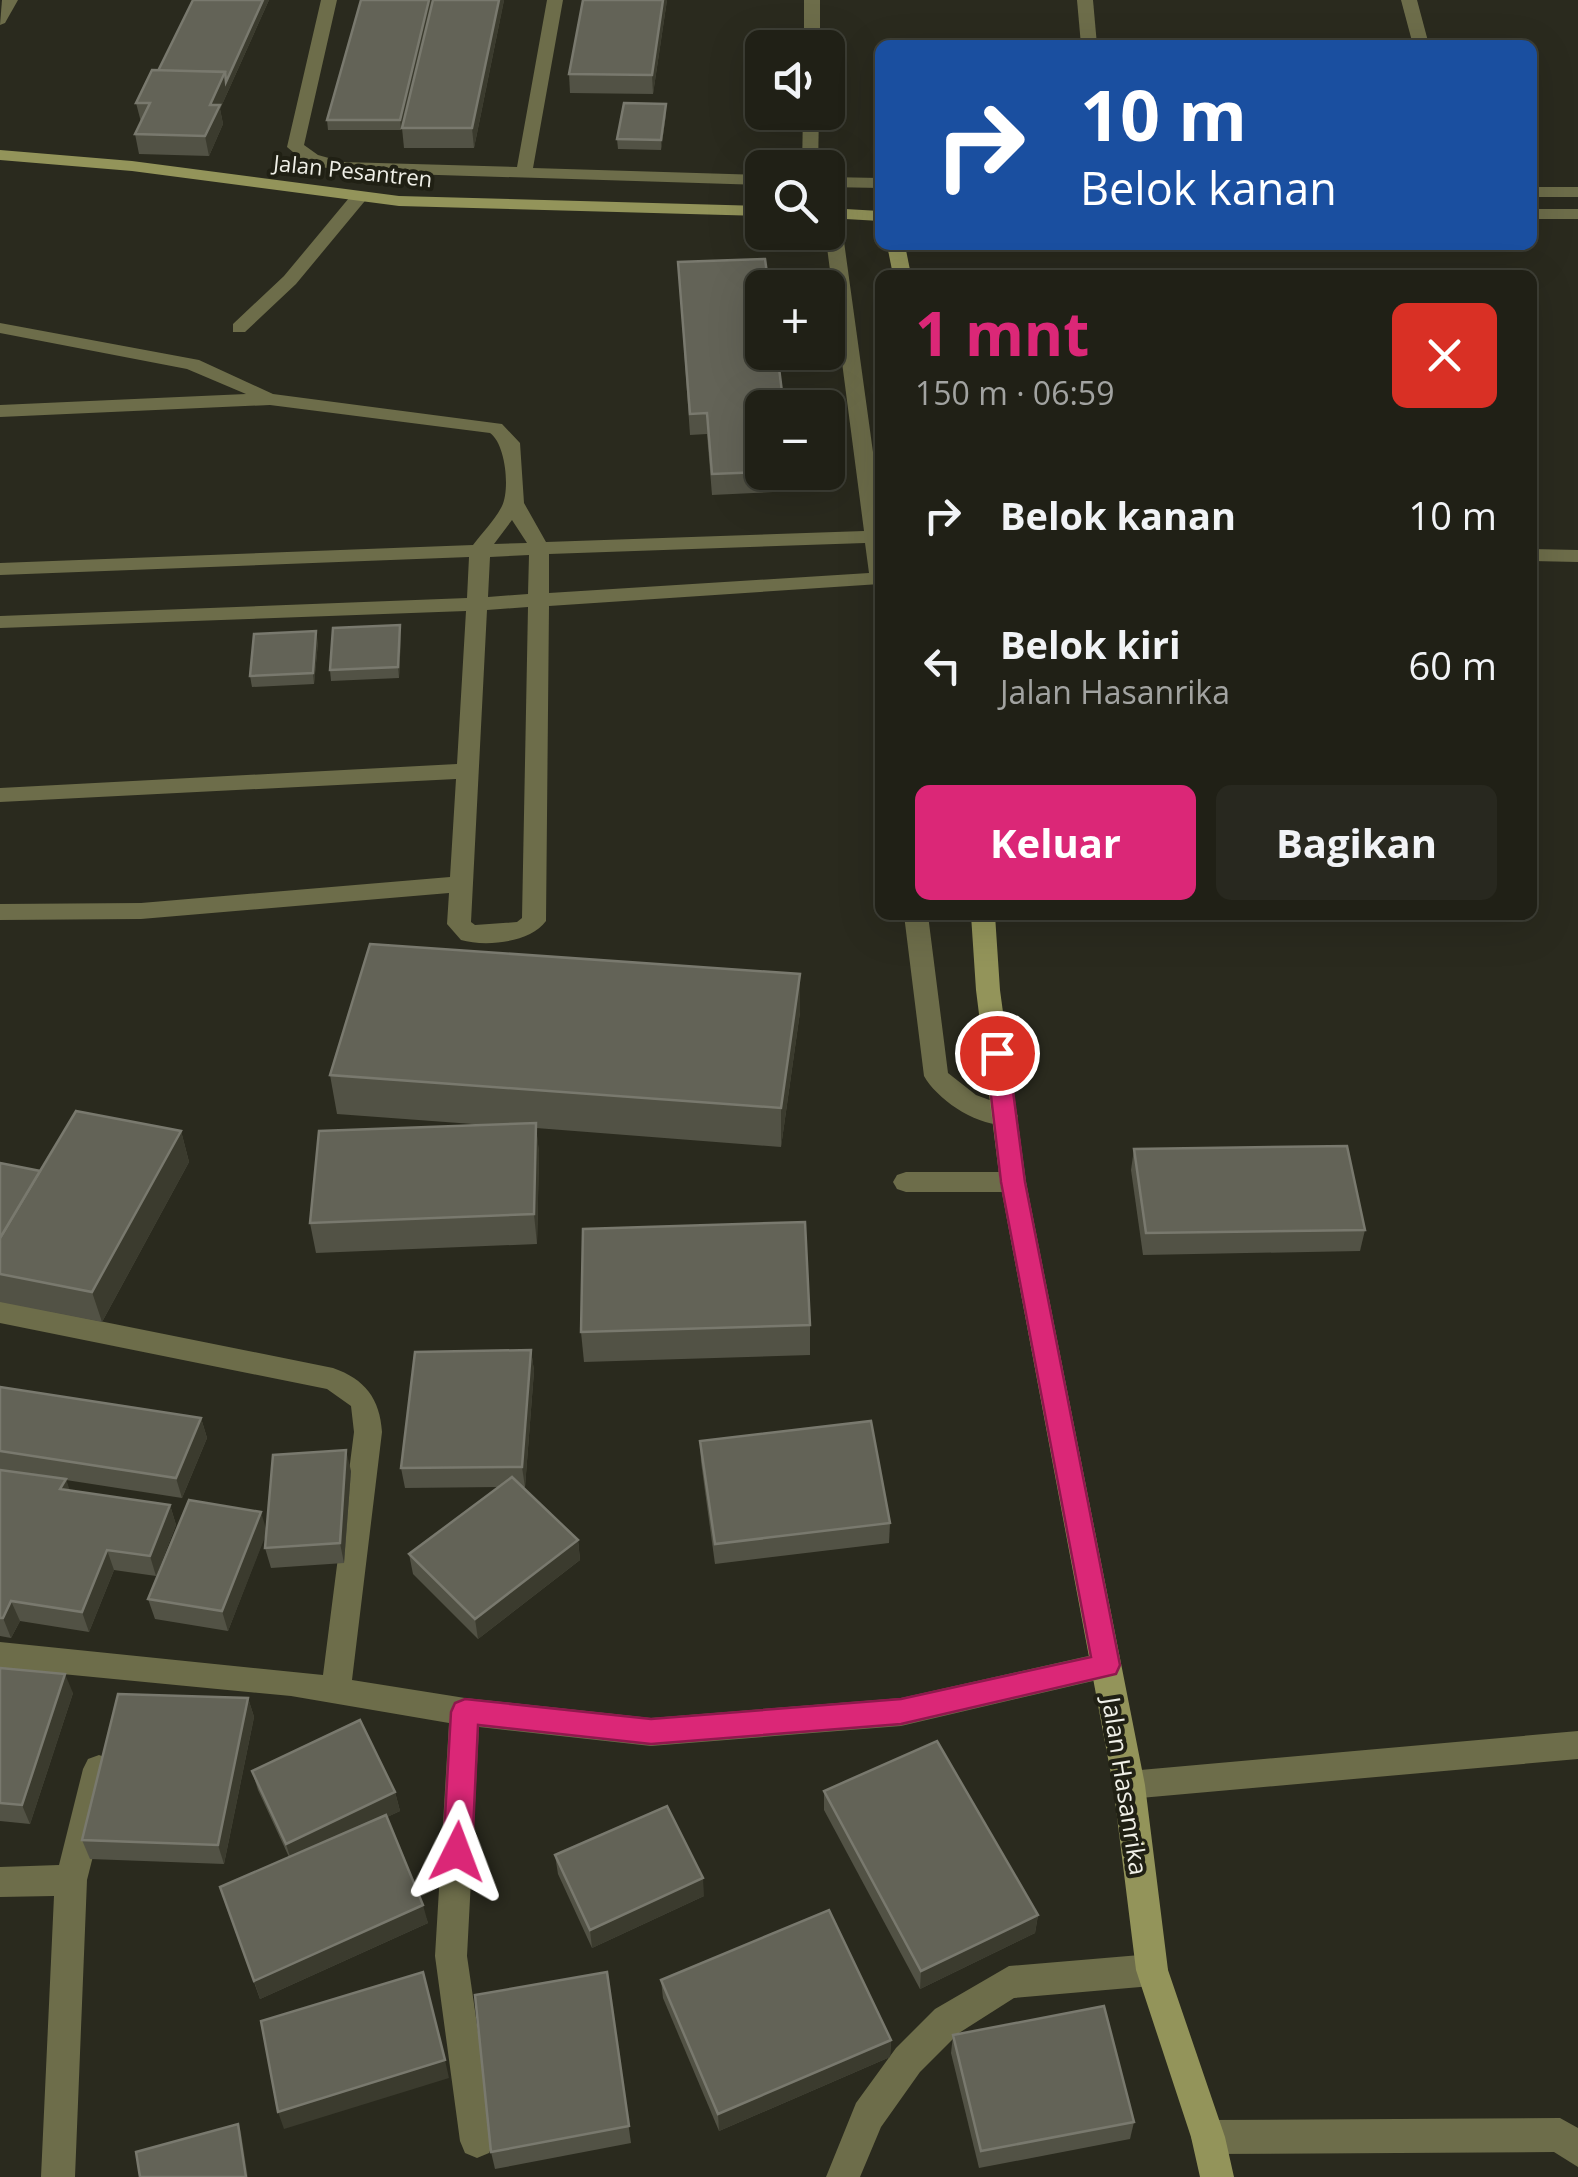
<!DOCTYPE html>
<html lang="id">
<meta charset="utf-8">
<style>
body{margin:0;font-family:"Open Sans",sans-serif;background:#28281f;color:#f1f3f6;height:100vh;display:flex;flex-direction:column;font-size:38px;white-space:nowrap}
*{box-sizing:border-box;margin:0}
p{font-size:32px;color:#a2a3a1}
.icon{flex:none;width:55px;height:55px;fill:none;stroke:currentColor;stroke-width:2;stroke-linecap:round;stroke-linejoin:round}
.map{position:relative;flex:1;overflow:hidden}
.details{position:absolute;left:875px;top:270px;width:662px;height:650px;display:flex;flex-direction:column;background:#202016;border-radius:15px;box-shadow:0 10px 40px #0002,0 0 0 2px #3d3e35}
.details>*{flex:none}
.hud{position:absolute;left:875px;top:40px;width:662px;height:210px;border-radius:15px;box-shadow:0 10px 40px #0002,0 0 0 2px #3d3e35;background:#1a4fa0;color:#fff;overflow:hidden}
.controls{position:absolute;left:745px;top:30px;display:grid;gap:20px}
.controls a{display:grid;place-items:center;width:100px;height:100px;border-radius:15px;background:#202016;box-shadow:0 10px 40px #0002,0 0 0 2px #3d3e35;font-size:50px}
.pin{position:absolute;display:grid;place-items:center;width:85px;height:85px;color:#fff;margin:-42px;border:5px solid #fff;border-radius:50%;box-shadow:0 2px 10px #0007}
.me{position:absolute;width:110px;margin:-55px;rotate:3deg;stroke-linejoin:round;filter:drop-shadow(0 0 8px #0008)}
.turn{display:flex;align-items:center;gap:35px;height:210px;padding:0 40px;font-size:45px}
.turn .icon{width:130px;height:130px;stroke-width:2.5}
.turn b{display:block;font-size:70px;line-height:85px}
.round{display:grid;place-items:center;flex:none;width:105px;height:105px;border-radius:15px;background:#28281f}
.headline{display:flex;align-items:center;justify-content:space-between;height:170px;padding:0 40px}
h1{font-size:60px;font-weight:700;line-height:75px;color:#db2777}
.cta{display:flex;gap:20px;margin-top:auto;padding:20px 40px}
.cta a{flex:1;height:115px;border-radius:15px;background:#db2777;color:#fff;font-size:40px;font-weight:700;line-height:115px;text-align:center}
.cta a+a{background:#28281f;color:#f1f3f6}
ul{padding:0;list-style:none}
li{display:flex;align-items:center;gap:30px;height:150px;padding:0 40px}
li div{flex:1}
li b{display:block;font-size:38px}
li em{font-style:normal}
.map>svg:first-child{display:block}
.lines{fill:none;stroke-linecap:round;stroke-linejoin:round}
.lane{fill:#6d6d4a;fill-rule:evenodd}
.street{fill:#6d6d4a;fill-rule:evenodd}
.secondary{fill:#93945a;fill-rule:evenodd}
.wall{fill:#525245}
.shaded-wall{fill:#3b3b2e}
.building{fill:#636357;stroke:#79796e;stroke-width:2.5}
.route{fill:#db2777;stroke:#8e194d;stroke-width:2.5}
.labels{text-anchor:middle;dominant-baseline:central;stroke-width:8;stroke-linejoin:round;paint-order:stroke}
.far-street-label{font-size:22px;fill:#f0f0e8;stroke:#202014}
.street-label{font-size:25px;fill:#f0f0e8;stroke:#202014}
</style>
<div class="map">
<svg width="1578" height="2177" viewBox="0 0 1578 2177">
<rect width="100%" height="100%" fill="#2a2a1e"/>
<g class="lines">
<!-- lane -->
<g class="lane">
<path d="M 906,1172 L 1013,1172 L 1022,1175 L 1026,1182 L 1022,1189 L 1013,1192 L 906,1192 L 897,1189 L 893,1182 L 897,1175 Z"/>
<path d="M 1578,1731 L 1578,1759 L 1129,1799 L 1118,1795 L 1113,1785 L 1118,1775 L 1129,1771 Z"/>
</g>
<!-- street -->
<g class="street">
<path d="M 2,0 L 18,0 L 5,23 L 0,25 Z"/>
<path d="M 321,0 L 337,0 L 304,145 L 318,155 L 343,162 L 517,167 L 547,0 L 563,0 L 533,168 L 762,175 L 762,185 L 343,172 L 306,163 L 287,147 Z"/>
<rect x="804" y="0" width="16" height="48"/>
<path d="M 1077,0 L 1093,0 L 1097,45 L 1081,45 Z"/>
<path d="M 1401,0 L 1417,0 L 1429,45 L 1413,45 Z"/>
<path d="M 803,112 L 819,112 L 818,168 L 802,168 Z"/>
<path d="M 828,177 L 880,178 L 880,188 L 828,187 Z"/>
<rect x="1532" y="187" width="46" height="10"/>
<path d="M 354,192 L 369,196 L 296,284 L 245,332 L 233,332 L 233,324 L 284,276 Z"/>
<rect x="1532" y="209" width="46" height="10"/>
<path d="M 833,222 L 842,227 L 880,503 L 880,584 L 549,606 L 546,921 C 530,943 485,947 461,940 L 447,924 L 449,893 L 141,919 L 0,920 L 0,904 L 141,903 L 450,877 L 456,779 L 0,802 L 0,788 L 457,764 L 466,611 L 0,628 L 0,616 L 467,598 L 469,557 L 0,575 L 0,563 L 473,545 C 482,533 495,520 502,506 C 510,490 506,444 490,433 L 270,405 L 0,417 L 0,405 L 246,394 L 187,369 L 0,333 L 0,323 L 199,360 L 273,394 L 502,424 L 520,443 L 524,503 L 546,542 L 864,531 L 825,232 L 828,223 ZM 512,520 L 527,543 L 494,544 ZM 865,543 L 869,573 L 549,593 L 549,554 ZM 529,555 L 528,594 L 488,597 L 490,557 ZM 528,607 L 522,918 L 517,922 L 475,925 L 471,922 L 487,610 Z"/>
<path d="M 1532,549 L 1578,550 L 1578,562 L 1532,561 Z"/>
<path d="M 904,915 L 928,915 L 948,1073 L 976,1095 L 1014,1109 L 1018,1116 L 1014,1123 C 984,1132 938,1101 924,1076 Z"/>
<path d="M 0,1301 L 333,1368 C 365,1379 380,1399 382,1432 L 352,1680 L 465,1698 L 651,1718 L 901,1698 L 1106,1652 L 1117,1656 L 1121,1665 L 1117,1674 L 1106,1678 L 901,1726 L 651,1746 L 479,1727 L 467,1956 L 494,2141 L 489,2153 L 477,2158 L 465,2153 L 460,2141 L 435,1956 L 449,1723 L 291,1696 L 0,1668 L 0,1642 L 323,1675 L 354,1432 L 351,1406 L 327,1389 L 0,1323 Z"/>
<path d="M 99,1755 L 110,1759 L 115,1769 L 87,1880 L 75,2177 L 41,2177 L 54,1896 L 0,1897 L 0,1867 L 59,1865 L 83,1769 L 88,1759 Z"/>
<path d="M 1152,1954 L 1164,1959 L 1168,1970 L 1164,1981 L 1152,1986 L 1014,1998 L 959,2033 L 920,2072 L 881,2127 L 860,2177 L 826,2177 L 856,2103 L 896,2048 L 935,2009 L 1009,1966 Z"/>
<path d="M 1560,2118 L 1578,2128 L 1578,2167 L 1554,2152 L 1208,2154 L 1196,2149 L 1191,2137 L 1196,2125 L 1208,2120 Z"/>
</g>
<!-- secondary -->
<g class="secondary">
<path d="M 0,150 L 132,161 L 399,196 L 762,206 L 762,216 L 399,206 L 132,171 L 0,160 Z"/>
<path d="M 828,208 L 880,211 L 880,221 L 828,218 Z"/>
<path d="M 887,245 L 905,245 L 911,275 L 893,275 Z"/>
<path d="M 971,915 L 995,915 L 1000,990 L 1026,1182 L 1145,1785 L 1168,1970 L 1225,2137 L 1234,2177 L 1200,2177 L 1191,2137 L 1136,1970 L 1113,1785 L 1000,1182 L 976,990 Z"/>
</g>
</g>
<!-- wall -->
<g class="wall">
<path d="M 193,0 L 269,0 L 220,109 L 223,124 L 209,156 L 139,154 L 135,134 L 141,122 L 136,103 L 158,71 Z"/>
<path d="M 432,0 L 401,130 L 328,130 L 327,120 Z"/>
<path d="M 433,0 L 504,0 L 474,148 L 404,148 L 402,128 Z"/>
<path d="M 667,0 L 653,94 L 570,93 L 569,74 Z"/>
<path d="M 666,114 L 661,150 L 618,149 L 617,139 Z"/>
<path d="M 678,262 L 762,408 L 762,472 L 773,472 L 773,492 L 712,495 L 707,434 L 690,435 Z"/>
<path d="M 401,636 L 399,678 L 331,681 L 330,670 Z"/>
<path d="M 318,642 L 314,684 L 252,687 L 250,676 Z"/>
<path d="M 800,1012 L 781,1147 L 536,1128 L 539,1153 L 537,1244 L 316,1253 L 310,1223 L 486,1125 L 337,1114 L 330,1075 Z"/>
<path d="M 181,1131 L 189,1162 L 102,1322 L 0,1302 L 0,1163 L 40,1171 Z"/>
<path d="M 1134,1149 L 1365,1230 L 1360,1251 L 1143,1255 L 1131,1170 Z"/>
<path d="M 810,1325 L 810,1355 L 584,1362 L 581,1332 Z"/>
<path d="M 531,1350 L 534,1371 L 525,1487 L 522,1487 L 578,1540 L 580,1560 L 478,1639 L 413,1574 L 409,1554 L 499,1487 L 405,1488 L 401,1468 Z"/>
<path d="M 0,1387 L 201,1418 L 207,1438 L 182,1498 L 66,1480 L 69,1490 L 170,1505 L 176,1525 L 156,1576 L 114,1570 L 89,1632 L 20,1621 L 11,1638 L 0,1636 Z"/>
<path d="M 700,1441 L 890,1523 L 889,1543 L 715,1564 L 701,1462 Z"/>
<path d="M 351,1471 L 344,1563 L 271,1568 L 265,1548 L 266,1533 L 228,1631 L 155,1619 L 148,1599 L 266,1532 Z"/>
<path d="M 0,1668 L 73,1693 L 30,1824 L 0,1821 Z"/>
<path d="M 248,1698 L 254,1717 L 224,1864 L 90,1859 L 82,1840 Z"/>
<path d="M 252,1771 L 395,1792 L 400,1811 L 387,1817 L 428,1923 L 260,1999 L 220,1887 L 289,1857 L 258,1790 Z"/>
<path d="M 824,1791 L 1038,1915 L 1035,1933 L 920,1989 L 824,1810 Z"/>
<path d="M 555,1855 L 704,1896 L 592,1948 L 558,1874 Z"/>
<path d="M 607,1972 L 631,2143 L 495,2169 L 491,2152 Z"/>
<path d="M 661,1980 L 891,2040 L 890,2057 L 719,2131 L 663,1998 Z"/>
<path d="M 953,2035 L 1134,2122 L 1130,2139 L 979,2168 L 951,2053 Z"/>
</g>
<!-- shaded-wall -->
<g class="shaded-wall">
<path d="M 263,0 L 269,0 L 220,109 L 223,124 L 209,156 L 205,136 L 210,105 L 225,72 Z"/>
<path d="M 429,0 L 432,0 L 401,130 L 400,120 Z"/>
<path d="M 499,0 L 504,0 L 474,148 L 472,128 Z"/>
<path d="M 663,0 L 667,0 L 653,94 L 652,75 Z"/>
<path d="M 666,104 L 666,114 L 661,150 L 661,140 Z"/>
<path d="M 400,625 L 401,636 L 399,678 L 398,667 Z"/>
<path d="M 316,631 L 318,642 L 314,684 L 313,673 Z"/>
<path d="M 800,974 L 800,1012 L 781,1147 L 781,1108 Z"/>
<path d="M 536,1123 L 539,1153 L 537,1244 L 534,1214 Z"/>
<path d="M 181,1131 L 189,1162 L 102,1322 L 92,1292 Z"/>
<path d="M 531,1350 L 534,1371 L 525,1487 L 522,1467 Z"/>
<path d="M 201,1418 L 207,1438 L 182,1498 L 176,1478 Z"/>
<path d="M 346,1450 L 351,1471 L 344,1563 L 340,1543 Z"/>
<path d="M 66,1479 L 73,1500 L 60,1489 Z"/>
<path d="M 170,1505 L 176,1525 L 156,1576 L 150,1556 Z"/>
<path d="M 261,1512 L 267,1532 L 228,1631 L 222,1611 Z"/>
<path d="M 578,1540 L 580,1560 L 478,1639 L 475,1619 Z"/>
<path d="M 107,1550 L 114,1570 L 89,1632 L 82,1612 Z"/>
<path d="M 11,1601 L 20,1621 L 11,1638 L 3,1618 Z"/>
<path d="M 65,1674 L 73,1693 L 30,1824 L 22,1805 Z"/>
<path d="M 248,1698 L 254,1717 L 224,1864 L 218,1845 Z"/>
<path d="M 395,1792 L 400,1811 L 292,1863 L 286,1844 Z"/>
<path d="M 703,1878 L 704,1896 L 592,1948 L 590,1930 Z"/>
<path d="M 423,1905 L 428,1923 L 260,1999 L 254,1981 Z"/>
<path d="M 1038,1915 L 1035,1933 L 920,1989 L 921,1971 Z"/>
<path d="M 891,2040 L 890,2057 L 719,2131 L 718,2114 Z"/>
<path d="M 445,2060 L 449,2078 L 284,2129 L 278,2112 Z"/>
<path d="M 238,2124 L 241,2132 L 248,2177 L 246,2177 Z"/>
</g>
<!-- building -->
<g class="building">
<path d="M 193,0 L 263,0 L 226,82 L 225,72 L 158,71 Z"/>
<path d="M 361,0 L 429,0 L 400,120 L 327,120 Z"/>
<path d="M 433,0 L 499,0 L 472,128 L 402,128 Z"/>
<path d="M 583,0 L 663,0 L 652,75 L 569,74 Z"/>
<path d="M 152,70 L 225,72 L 210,105 L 220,105 L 205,136 L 135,134 L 150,103 L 136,103 Z"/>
<path d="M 624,103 L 666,104 L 661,140 L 617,139 Z"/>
<path d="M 765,259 L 769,288 L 762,288 L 762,352 L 777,352 L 784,408 L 762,408 L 762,472 L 712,474 L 707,413 L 690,414 L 678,262 Z"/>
<path d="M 400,625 L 398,667 L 330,670 L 333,628 Z"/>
<path d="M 316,631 L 313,673 L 250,676 L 254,634 Z"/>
<path d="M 370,944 L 800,974 L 781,1108 L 330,1075 Z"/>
<path d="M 76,1111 L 181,1131 L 92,1292 L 0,1274 L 0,1238 Z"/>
<path d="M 536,1123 L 534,1214 L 310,1223 L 319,1131 Z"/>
<path d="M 1347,1146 L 1365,1230 L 1146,1233 L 1134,1149 Z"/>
<path d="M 0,1163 L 40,1171 L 0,1238 Z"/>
<path d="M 805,1222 L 810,1325 L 581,1332 L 583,1229 Z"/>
<path d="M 531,1350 L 522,1467 L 401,1468 L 415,1352 Z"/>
<path d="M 0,1387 L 201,1418 L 176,1478 L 0,1451 Z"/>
<path d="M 871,1421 L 890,1523 L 715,1544 L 700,1441 Z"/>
<path d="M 346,1450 L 340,1543 L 265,1548 L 273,1455 Z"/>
<path d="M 0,1470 L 66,1479 L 60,1489 L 170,1505 L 150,1556 L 107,1550 L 82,1612 L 11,1601 L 3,1618 L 0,1618 Z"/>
<path d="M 512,1477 L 578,1540 L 475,1619 L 409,1554 Z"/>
<path d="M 189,1500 L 261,1512 L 222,1611 L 148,1599 Z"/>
<path d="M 0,1668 L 65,1674 L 22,1805 L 0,1803 Z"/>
<path d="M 118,1694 L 248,1698 L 218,1845 L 82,1840 Z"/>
<path d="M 360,1720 L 395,1792 L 286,1844 L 252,1771 Z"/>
<path d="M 937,1741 L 1038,1915 L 921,1971 L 824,1791 Z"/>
<path d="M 667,1806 L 703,1878 L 590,1930 L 555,1855 Z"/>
<path d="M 386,1815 L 423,1905 L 254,1981 L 220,1887 Z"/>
<path d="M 829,1910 L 891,2040 L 718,2114 L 661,1980 Z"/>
<path d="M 423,1972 L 445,2060 L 278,2112 L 261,2021 Z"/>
<path d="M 607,1972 L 629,2126 L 491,2152 L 475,1995 Z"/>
<path d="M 1104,2006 L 1134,2122 L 981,2151 L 953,2035 Z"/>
<path d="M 238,2124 L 246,2177 L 140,2177 L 136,2152 Z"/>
</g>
<!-- route -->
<path class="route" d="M 997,1045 L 1008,1053 L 1025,1182 L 1120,1665 L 1116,1674 L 901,1724 L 651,1744 L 478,1725 L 472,1852 L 467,1861 L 457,1865 L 447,1861 L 443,1852 L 451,1712 L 455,1703 L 465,1699 L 651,1719 L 901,1699 L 1091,1657 L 1001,1182 L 986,1053 Z"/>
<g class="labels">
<!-- far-street labels -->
<g class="far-street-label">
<text transform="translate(353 170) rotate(6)">Jalan Pesantren</text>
</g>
<!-- street labels -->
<g class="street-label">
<text transform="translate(1126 1786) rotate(81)">Jalan Hasanrika</text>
</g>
</g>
</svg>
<div class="controls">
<a><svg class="icon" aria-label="sound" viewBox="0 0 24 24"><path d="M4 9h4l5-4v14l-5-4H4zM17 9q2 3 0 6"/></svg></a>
<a><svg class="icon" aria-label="search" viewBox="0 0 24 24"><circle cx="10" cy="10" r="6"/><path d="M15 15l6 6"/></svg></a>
<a>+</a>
<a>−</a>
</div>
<div class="pin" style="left:997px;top:1053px;background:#d93025"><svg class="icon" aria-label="arrive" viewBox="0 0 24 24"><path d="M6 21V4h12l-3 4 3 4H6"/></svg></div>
<svg class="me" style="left:457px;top:1852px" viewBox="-20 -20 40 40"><path d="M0-17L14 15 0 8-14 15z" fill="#db2777" stroke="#fff" stroke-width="4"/></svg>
<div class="hud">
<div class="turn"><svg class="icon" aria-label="right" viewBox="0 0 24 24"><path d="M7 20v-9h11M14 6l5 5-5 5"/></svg><div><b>10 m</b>Belok kanan</div></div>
</div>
<section class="details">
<div class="headline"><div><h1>1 mnt</h1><p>150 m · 06:59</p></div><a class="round" style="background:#d93025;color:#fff"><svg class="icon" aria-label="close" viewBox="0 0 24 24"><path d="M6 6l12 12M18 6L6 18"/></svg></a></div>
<ul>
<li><svg class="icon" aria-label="right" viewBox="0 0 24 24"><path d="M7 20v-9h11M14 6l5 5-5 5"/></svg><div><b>Belok kanan</b></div><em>10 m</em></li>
<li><svg class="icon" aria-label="left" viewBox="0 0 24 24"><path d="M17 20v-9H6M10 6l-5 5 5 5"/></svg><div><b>Belok kiri</b><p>Jalan Hasanrika</p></div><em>60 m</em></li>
</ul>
<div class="cta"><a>Keluar</a><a>Bagikan</a></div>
</section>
</div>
